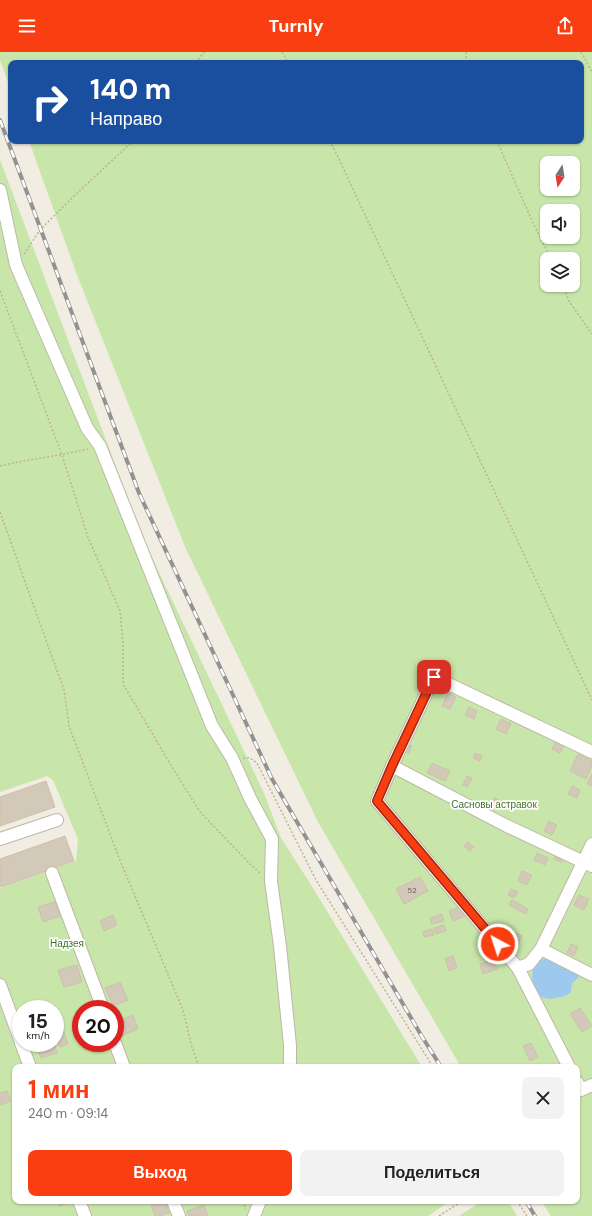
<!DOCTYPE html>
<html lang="ru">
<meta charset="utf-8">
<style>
body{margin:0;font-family:"DM Sans",sans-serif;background:#f2f2f2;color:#202124;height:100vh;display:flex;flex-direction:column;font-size:15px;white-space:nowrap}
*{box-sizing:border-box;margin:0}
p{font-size:13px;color:#757577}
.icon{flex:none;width:22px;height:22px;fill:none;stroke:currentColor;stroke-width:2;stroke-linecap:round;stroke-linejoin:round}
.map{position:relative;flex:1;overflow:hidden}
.details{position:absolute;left:12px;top:1012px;width:568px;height:140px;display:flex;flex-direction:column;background:#fff;border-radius:8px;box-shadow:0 1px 3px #0004}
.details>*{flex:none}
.guide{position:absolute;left:8px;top:8px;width:576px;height:84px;border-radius:8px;box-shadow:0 1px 3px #0004;background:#1a4fa0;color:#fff;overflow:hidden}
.needle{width:26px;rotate:192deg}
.tools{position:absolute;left:540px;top:104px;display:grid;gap:8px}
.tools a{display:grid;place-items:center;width:40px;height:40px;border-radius:8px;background:#fff;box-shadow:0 1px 3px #0004;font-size:20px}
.speed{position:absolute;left:12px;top:948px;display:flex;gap:8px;font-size:20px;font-weight:700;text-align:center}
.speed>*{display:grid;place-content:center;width:52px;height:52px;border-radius:50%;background:#fff;box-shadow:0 1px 3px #0004;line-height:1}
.speed small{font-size:10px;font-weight:400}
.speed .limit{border:6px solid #d22;background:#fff;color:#111}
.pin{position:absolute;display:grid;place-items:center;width:34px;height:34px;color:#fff;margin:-17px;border-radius:8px;box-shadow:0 2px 6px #0006}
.me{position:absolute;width:44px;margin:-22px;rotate:320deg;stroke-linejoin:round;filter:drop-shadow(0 0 3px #0008)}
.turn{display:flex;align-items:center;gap:14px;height:84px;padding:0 16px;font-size:18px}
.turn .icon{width:52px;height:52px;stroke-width:2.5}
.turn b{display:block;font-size:28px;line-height:34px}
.round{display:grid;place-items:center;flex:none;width:42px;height:42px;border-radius:8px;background:#f2f2f2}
.overview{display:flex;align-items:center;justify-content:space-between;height:68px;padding:0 16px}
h1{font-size:24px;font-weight:700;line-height:30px;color:#f93f11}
.cta{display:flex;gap:8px;margin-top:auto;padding:8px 16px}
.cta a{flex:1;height:46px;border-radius:8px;background:#f93f11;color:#fff;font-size:16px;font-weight:700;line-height:46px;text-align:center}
.cta a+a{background:#f2f2f2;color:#202124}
header{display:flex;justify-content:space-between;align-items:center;height:52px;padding:0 16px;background:#f93f11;color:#fff;font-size:18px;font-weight:700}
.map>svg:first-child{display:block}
.green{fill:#c8e6aa;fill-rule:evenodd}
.water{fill:#9dc9ef}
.building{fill:#d2c9b8;stroke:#cdc1ab}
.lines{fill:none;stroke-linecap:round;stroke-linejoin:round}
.minor-casing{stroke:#bfb8a8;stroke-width:14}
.path{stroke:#beb296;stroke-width:1.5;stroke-dasharray:2 2;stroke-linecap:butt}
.minor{stroke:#fff;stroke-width:12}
.rail-casing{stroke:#929292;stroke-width:4}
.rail{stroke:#fff;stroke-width:2.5;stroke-dasharray:8;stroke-linecap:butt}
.route-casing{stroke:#a2290b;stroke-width:10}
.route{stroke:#f93f11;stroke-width:7}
.labels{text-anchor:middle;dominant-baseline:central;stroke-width:3.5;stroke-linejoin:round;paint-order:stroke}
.number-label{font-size:8px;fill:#666054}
.park-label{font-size:10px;fill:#407327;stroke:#fff}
</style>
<header><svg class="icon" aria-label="menu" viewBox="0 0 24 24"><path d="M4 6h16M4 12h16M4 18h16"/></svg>Turnly<svg class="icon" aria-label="share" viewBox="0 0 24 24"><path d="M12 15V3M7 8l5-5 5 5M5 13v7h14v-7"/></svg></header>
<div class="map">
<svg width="592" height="1164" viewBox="0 0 592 1164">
<rect width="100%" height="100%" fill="#f1ede2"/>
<!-- green -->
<g class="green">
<path d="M 0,0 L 592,0 L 592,1164 L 551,1164 L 541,1149 L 577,1149 L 577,1015 L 461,1015 L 318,770 L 186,497 L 77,223 L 29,89 L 581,89 L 581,11 L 11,11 L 11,39 L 0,8 ZM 547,111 L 573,111 L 573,137 L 547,137 ZM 547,159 L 573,159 L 573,185 L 547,185 ZM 547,207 L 573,207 L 573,233 L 547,233 Z"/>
<path d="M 0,108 L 145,491 L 264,741 L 281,786 L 308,828 L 422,1015 L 15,1015 L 15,1149 L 450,1149 L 428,1164 L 0,1164 L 0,836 L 76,809 L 78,787 L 53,728 L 47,724 L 0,740 ZM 21,957 L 55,957 L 55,991 L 21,991 ZM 81,957 L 115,957 L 115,991 L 81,991 Z"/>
<path d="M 482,1149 L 508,1149 L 517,1164 L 459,1164 Z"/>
</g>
<!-- water -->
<path class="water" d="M 549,906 L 579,922 L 578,926 L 572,931 L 571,940 C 567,944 561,945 556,946 C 533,951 529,929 534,911 C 539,907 543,907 549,906 Z"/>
<!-- building -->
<g class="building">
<path d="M 448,641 L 456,645 L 450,657 L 442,654 Z"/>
<path d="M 469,655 L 477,659 L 474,667 L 465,663 Z"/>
<path d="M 501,667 L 511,672 L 506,682 L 496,677 Z"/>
<path d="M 557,687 L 565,691 L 560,701 L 552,697 Z"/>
<path d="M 407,691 L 412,694 L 409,701 L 404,699 Z"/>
<path d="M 475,701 L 482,704 L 480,709 L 473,706 Z"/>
<path d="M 578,702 L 592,709 L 592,713 L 586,727 L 570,719 Z"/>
<path d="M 432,711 L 450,719 L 445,729 L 427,721 Z"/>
<path d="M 592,722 L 592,734 L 587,732 Z"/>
<path d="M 467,724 L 472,726 L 467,735 L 463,733 Z"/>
<path d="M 46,729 L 55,755 L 0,774 L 0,745 Z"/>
<path d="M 572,734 L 580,738 L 577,746 L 568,742 Z"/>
<path d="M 494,746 L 503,750 L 500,757 L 491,753 Z"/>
<path d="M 549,769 L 557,773 L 552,783 L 544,779 Z"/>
<path d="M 65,784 L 74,809 L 1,835 L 0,831 L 0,807 Z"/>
<path d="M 468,790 L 474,795 L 470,799 L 464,794 Z"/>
<path d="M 537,801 L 548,806 L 545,813 L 534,808 Z"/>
<path d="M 556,803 L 563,806 L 561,810 L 554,807 Z"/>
<path d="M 522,819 L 532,823 L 527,833 L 518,829 Z"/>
<path d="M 420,825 L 428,839 L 404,852 L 396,837 Z"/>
<path d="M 511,837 L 518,840 L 514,846 L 508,843 Z"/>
<path d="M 579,843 L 589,847 L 584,858 L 574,853 Z"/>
<path d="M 512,848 L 528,857 L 526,862 L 509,853 Z"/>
<path d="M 55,850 L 60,864 L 43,870 L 38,855 Z"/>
<path d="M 462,854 L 465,864 L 453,869 L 449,859 Z"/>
<path d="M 442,862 L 444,869 L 432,872 L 430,866 Z"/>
<path d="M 113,863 L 117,873 L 104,879 L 100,869 Z"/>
<path d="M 444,873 L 446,879 L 436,882 L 434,876 Z"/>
<path d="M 432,877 L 434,883 L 424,885 L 423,880 Z"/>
<path d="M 511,879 L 522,884 L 517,893 L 506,888 Z"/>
<path d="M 571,892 L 578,895 L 574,904 L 567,901 Z"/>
<path d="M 453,904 L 457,916 L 449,919 L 445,906 Z"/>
<path d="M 493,907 L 497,917 L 483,922 L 480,912 Z"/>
<path d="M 77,913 L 82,930 L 64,935 L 58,918 Z"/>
<path d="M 120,930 L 128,948 L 113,954 L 105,936 Z"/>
<path d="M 580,956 L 592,974 L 582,980 L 570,962 Z"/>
<path d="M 133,963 L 138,977 L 121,984 L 116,970 Z"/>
<path d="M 62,975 L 68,992 L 60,995 L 55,980 L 55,977 Z"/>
<path d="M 36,991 L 54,991 L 57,1001 L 41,1006 Z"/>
<path d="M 531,991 L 538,1005 L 530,1009 L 523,994 Z"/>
<path d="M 7,1039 L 11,1049 L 0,1053 L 0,1041 Z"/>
<path d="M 57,1149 L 72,1149 L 72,1150 L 59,1154 Z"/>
<path d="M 153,1149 L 165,1149 L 169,1161 L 160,1164 L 155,1164 L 150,1150 Z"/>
<path d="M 204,1153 L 208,1164 L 189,1164 L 187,1159 Z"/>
</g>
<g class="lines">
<defs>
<g id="minor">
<path d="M 0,138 L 16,213 L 87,376 L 100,394 L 212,674 L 232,706 L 250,746 L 272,787 L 271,829 L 280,894 L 290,993 L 290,1015"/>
<path d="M 592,700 L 434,625 L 392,714 L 377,749 L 518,916 L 529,912 L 541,897 L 592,792"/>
<path d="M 392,714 L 507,774 L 592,814"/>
<path d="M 0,787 L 57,768"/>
<path d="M 52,821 L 103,957"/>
<path d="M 541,897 L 592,923"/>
<path d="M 518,916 L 569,1015"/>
<path d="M 0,933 L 21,990"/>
<path d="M 21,991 L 30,1015"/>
<path d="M 115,991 L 124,1015"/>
<path d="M 577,1030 L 581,1038 L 592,1033"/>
<path d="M 79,1149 L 85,1164"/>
<path d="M 173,1149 L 179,1164"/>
<path d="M 254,1164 L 260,1149"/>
</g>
</defs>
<!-- minor casing -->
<use href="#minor" class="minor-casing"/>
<!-- path -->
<g class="path">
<path d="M 282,0 L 288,11"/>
<path d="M 466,0 L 466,11"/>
<path d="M 581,0 L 592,20"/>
<path d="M 196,11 L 204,0"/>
<path d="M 330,89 L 338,105 L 592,648"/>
<path d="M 497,89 L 533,171 L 551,207"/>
<path d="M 24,202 L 40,178 L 73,145 L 133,89"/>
<path d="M 563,233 L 569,249 L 592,282"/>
<path d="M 0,239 L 62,403 L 88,485 L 120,559 L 123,592 L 123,632 L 169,710 L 200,760 L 250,812 L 261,822"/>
<path d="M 0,414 C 29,407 59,404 88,397"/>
<path d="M 0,460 L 64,638 L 69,674 L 119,806 L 183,958 L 191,992 L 199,1015"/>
<path d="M 243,706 L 250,706 L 257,711 L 316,828 L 433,1015"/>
<path d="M 244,1149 L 245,1158"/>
<path d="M 517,1149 L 527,1164"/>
<path d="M 439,1164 L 462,1149"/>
</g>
<!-- minor -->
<use href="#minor" class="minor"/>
<defs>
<g id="rail">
<path d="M 0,68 L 139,441 L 272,727 L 421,983 L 441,1015"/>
<path d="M 526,1149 L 535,1164"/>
</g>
</defs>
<!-- rail casing -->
<use href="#rail" class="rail-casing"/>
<!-- rail -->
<use href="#rail" class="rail"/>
</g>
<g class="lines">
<defs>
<path id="route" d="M 434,625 L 392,714 L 377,749 L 498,892"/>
</defs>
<!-- route casing -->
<use href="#route" class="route-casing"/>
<!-- route -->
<use href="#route" class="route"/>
</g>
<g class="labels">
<!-- number labels -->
<g class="number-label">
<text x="412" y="838">52</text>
</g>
<!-- park labels -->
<g class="park-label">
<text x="494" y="752">Сасновы астравок</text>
<text x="67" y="891">Надзея</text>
</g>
</g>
</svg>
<div class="tools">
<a><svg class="needle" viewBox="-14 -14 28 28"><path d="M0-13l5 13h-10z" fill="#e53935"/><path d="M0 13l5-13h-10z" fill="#757577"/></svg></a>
<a><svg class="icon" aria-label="sound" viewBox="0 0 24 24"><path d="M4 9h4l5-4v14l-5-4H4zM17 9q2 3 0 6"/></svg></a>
<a><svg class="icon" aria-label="layers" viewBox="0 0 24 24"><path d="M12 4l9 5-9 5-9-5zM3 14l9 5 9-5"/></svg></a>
</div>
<div class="speed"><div>15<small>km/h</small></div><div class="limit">20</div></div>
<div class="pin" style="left:434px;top:625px;background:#d93025"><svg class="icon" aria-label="arrive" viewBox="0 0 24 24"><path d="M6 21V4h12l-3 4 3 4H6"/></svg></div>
<svg class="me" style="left:498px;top:892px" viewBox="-20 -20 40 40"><circle r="17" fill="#f93f11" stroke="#fff" stroke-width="3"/><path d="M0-11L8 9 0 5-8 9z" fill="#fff"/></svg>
<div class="guide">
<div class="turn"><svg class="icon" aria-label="right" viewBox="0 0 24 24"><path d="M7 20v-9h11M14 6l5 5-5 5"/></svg><div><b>140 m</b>Направо</div></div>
</div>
<section class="details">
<div class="overview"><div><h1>1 мин</h1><p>240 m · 09:14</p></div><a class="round"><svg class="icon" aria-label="close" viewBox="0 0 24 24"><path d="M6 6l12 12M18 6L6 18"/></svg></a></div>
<div class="cta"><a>Выход</a><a>Поделиться</a></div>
</section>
</div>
